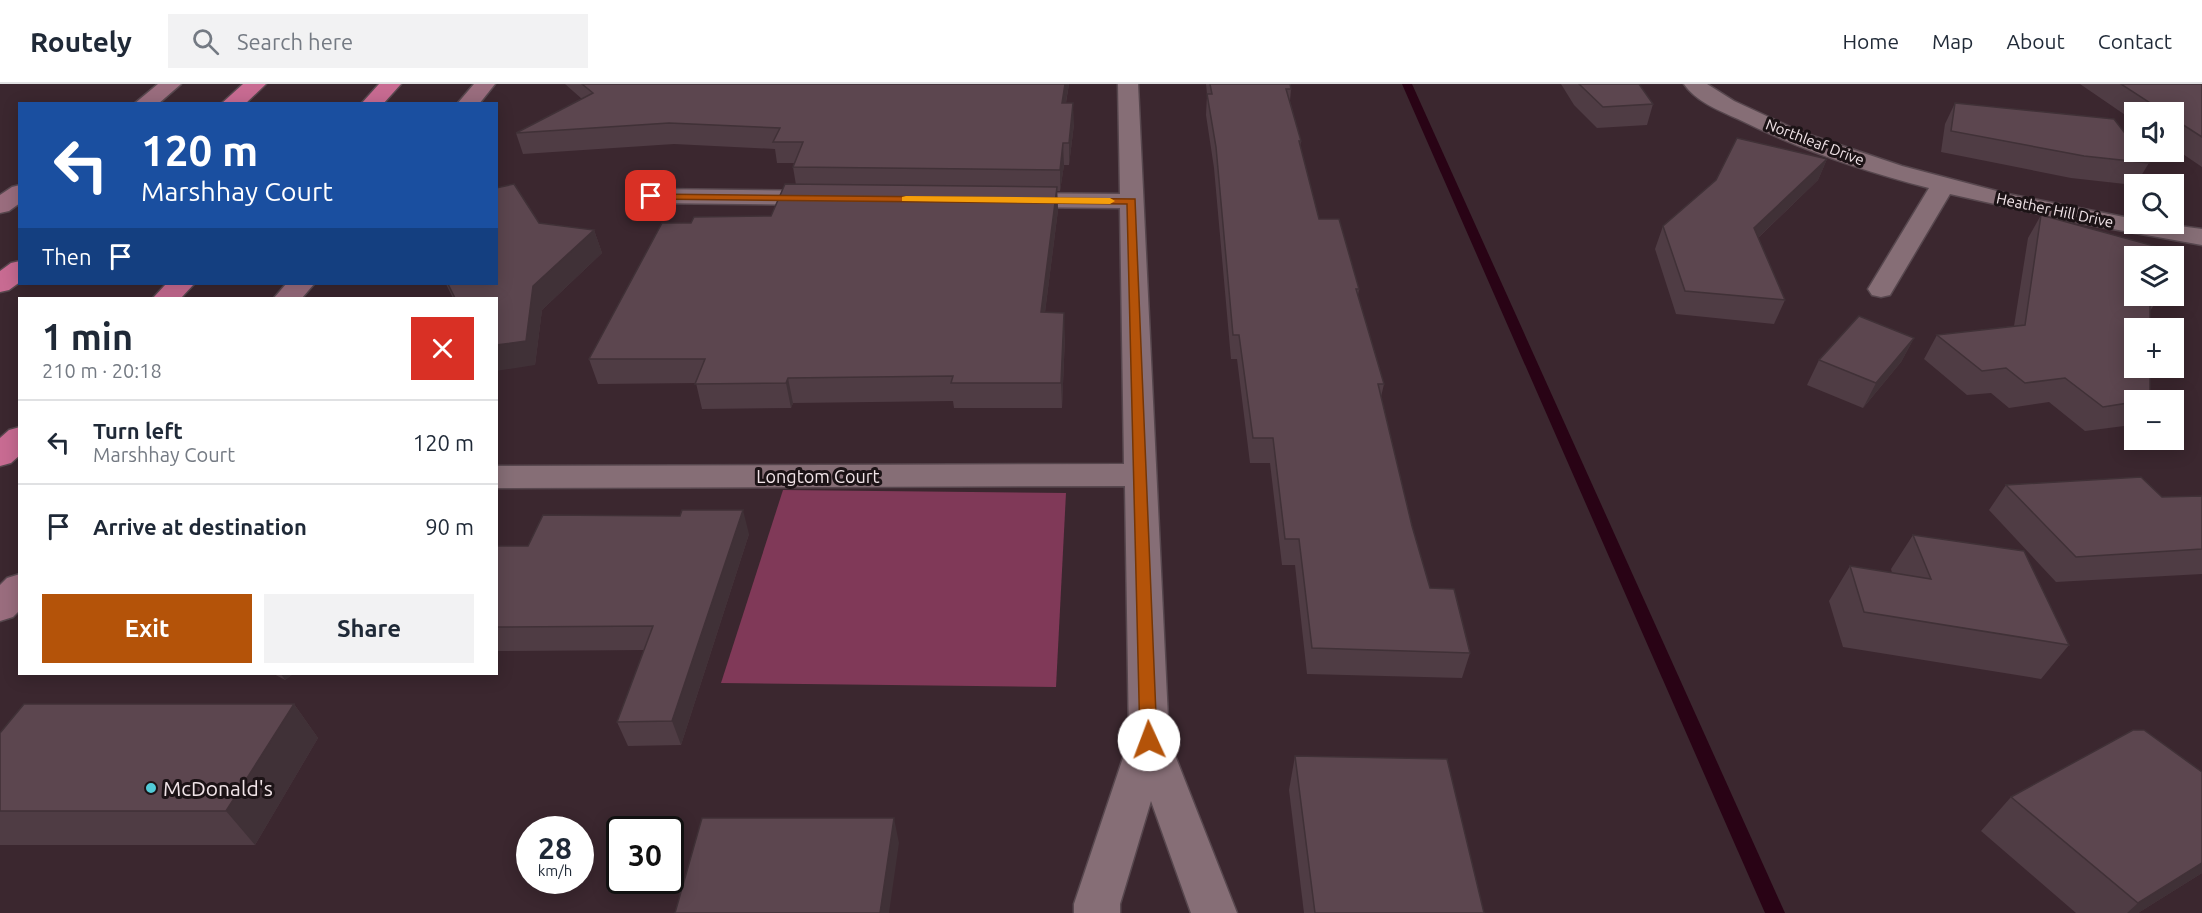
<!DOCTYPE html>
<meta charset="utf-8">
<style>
body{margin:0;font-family:Ubuntu,sans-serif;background:#f2f2f3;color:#1f2937;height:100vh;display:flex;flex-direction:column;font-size:22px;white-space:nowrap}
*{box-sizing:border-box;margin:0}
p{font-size:20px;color:#747a83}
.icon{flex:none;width:33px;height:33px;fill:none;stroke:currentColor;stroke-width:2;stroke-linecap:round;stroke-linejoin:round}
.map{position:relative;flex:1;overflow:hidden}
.details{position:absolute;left:18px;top:213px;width:480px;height:378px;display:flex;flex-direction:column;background:#fff;border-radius:0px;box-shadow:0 3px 15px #0003}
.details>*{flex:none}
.hud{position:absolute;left:18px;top:18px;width:480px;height:183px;border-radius:0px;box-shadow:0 3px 15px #0003;background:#1a4fa0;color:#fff;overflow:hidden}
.controls{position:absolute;left:2124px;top:18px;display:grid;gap:12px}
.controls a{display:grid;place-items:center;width:60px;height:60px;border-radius:0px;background:#fff;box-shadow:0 3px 15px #0003;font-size:30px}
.speed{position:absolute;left:516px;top:732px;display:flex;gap:12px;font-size:30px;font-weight:700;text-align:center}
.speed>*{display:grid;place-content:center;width:78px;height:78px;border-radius:50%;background:#fff;box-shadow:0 3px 15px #0003;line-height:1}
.speed small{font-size:15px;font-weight:400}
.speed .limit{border:3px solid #111;border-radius:9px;background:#fff;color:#111}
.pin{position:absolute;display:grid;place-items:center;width:51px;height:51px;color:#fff;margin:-26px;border-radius:12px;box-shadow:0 3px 9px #0006}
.me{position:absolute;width:66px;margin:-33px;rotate:358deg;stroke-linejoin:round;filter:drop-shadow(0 0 4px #0008)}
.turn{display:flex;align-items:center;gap:21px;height:126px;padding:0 24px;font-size:27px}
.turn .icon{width:78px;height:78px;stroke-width:2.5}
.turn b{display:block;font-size:42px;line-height:51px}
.then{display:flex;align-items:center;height:57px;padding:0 24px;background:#0003;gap:12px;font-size:22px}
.round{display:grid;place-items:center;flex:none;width:63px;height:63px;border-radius:0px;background:#f2f2f3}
.headline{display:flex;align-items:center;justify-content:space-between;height:102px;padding:0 24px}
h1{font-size:36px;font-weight:700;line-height:45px}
.cta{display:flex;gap:12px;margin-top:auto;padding:12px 24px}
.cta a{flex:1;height:69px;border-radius:0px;background:#b45309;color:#fff;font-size:24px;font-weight:700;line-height:69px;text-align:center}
.cta a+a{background:#f2f2f3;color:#1f2937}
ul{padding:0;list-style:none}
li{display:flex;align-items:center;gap:18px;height:84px;padding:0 24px;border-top:2px solid #e0e1e3}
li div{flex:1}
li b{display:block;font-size:22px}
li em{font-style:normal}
header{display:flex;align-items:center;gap:36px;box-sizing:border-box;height:84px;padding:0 30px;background:#fff;border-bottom:2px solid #e0e1e3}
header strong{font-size:28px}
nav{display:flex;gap:33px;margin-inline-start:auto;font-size:21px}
.search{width:420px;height:54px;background:#f2f2f3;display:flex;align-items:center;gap:15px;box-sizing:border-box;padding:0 21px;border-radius:0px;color:#747a83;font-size:22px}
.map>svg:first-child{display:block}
.green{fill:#803958}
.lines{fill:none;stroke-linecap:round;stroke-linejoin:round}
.stream{fill:#290315;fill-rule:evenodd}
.minor-casing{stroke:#57474e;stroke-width:3}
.secondary-casing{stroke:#57474e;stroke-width:3}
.motorway-casing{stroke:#57474e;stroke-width:3}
.minor{fill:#866e76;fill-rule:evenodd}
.secondary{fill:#9a6d7e;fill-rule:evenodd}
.motorway{fill:#c86b92;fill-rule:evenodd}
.wall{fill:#4f3c44}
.shaded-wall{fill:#403137}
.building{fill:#5c464f;stroke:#403137;stroke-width:1.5}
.route{fill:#b45309;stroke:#753606;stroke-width:1.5}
.slow{fill:#f59e0b}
.poi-dot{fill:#52cbd8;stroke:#1c1316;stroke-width:2}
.labels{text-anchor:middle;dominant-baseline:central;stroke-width:6;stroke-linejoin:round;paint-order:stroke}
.far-street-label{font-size:15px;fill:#f2e5e9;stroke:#1c1316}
.street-label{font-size:18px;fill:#f2e5e9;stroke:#1c1316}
.near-poi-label{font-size:21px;fill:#f2e5e9;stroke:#1c1316;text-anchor:start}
</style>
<header>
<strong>Routely</strong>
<div class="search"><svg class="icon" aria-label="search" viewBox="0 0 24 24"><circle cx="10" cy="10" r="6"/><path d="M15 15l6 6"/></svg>Search here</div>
<nav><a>Home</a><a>Map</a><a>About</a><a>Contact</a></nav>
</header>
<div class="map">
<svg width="2202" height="829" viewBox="0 0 2202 829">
<rect width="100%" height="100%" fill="#3b272f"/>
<!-- green -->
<path class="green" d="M 783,406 L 1066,409 L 1056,603 L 721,599 Z"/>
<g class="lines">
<!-- stream -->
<path class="stream" d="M 1402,0 L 1412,0 L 1785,829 L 1765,829 Z"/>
<defs>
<g id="minor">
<path d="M 1118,0 L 1138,0 L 1169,656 L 1237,829 L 1191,829 L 1151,717 L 1120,820 L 1120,829 L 1074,829 L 1074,820 L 1129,656 L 1125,402 L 496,404 L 496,382 L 1124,380 L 1120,124 L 1013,123 L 1005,121 L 1001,116 L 1005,111 L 1013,109 L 1120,110 Z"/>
<path d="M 1684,0 L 1707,0 L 1734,17 L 1801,48 L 1902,82 L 2008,110 L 2134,135 L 2134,140 L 2164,140 L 2202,145 L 2202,161 L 2085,140 L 1950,110 L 1890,211 L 1881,213 L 1872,211 L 1868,205 L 1929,104 C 1863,87 1799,65 1738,35 C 1720,27 1695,17 1684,0 Z"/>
<path d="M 651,105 L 824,107 L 832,109 L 836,114 L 832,119 L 824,121 L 651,119 L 643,117 L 639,112 L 643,107 Z"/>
</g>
<g id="secondary">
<path d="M 158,0 L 181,0 L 158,20 L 134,20 Z"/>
<path d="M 474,0 L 495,0 L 479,20 L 457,20 Z"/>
<path d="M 20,101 L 20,119 L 9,127 L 0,129 L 0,111 L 12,103 Z"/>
<path d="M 286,200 L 314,200 L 302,214 L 274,214 Z"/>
<path d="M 20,490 L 20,526 L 13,533 L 0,537 L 0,501 L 7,494 Z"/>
</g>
<g id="motorway">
<path d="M 243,0 L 266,0 L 245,20 L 221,20 Z"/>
<path d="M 379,0 L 401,0 L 383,20 L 361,20 Z"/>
<path d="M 20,177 L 20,198 L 9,206 L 0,208 L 0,187 L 11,179 Z"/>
<path d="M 166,200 L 194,200 L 181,214 L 153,214 Z"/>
<path d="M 20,343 L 20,371 L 11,379 L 0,382 L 0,354 L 9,346 Z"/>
</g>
</defs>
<!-- minor casing -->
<use href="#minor" class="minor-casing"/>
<!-- secondary casing -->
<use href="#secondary" class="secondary-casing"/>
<!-- motorway casing -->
<use href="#motorway" class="motorway-casing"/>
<!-- minor -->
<use href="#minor" class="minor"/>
<!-- secondary -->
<use href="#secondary" class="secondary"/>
<!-- motorway -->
<use href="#motorway" class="motorway"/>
</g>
<!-- wall -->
<g class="wall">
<path d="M 565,0 L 1069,0 L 1066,19 L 1074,40 L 1069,81 L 1064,81 L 1060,107 L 1057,107 L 1058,126 L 1045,228 L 1065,252 L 1062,324 L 954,324 L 953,317 L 793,319 L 791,324 L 702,325 L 696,299 L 598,300 L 589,275 L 691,139 L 771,132 L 796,101 L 793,83 L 794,79 L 777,79 L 775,65 L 674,60 L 523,70 L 516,49 L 582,15 Z"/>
<path d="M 1206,0 L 1290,0 L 1291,5 L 1290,17 L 1301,57 L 1300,63 L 1319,135 L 1359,205 L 1358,211 L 1384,300 L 1381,313 L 1412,442 L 1430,504 L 1470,569 L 1462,594 L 1307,590 L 1295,481 L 1282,481 L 1270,379 L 1250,379 L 1237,275 L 1231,275 L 1214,84 L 1206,31 L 1207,10 Z"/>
<path d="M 1561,0 L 1639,0 L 1653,20 L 1647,41 L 1597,44 L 1574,21 Z"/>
<path d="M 2080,0 L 2202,0 L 2202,83 L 2174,64 L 2174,28 L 2134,28 L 2134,37 Z"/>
<path d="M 1955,19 L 2149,79 L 2136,100 L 2134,101 L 2071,94 L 1941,68 L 1945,40 Z"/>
<path d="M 1827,75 L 1818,96 L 1758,154 L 1785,216 L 1774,240 L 1676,230 L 1655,165 L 1663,142 Z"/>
<path d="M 2041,131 L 2134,212 L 2160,212 L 2150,227 L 2134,316 L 2134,337 L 2132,341 L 2085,347 L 2049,318 L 2009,324 L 1991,309 L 1967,311 L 1924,275 L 1937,251 L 2014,242 L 2028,154 Z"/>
<path d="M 539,139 L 594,146 L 602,169 L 542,226 L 535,281 L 496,214 L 453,214 L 446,200 L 496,200 Z"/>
<path d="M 1914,254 L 1901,278 L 1863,324 L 1807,301 L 1819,276 Z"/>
<path d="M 2006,401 L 2162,413 L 2202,412 L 2202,490 L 2056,498 L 1989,426 Z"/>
<path d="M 749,450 L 681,661 L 628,662 L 617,638 L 644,566 L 496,567 L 496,462 L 528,462 Z"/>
<path d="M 1913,451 L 2069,561 L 2041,595 L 1843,563 L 1829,517 L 1850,482 L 1892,489 L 1891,485 Z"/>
<path d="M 274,590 L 293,590 L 285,596 Z"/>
<path d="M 294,620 L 318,654 L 255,761 L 0,761 L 0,649 Z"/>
<path d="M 1295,672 L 1484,829 L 1304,829 L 1289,706 Z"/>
<path d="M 2011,713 L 2202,789 L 2138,829 L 2076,829 L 1981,747 Z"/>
</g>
<!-- shaded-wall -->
<g class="shaded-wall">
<path d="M 1065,0 L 1069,0 L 1062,40 L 1062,19 Z"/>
<path d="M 1073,19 L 1074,40 L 1069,81 L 1069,59 Z"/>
<path d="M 1063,59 L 1064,81 L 1060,107 L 1060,86 Z"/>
<path d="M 1827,75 L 1818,96 L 1744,167 L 1754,144 Z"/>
<path d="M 1057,103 L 1058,126 L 1042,252 L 1041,228 Z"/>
<path d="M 594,146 L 602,169 L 542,226 L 535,281 L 496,287 L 496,261 L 533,202 Z"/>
<path d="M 1064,229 L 1065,252 L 1062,324 L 1061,299 Z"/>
<path d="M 1914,254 L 1901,278 L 1863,324 L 1876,299 Z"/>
<path d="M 788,294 L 793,319 L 791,324 L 786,299 Z"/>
<path d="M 743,426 L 749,450 L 681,661 L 672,637 Z"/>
<path d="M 281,590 L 293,590 L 285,596 Z"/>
<path d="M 294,620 L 318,654 L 255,761 L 226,727 Z"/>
<path d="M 894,734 L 899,759 L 889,829 L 880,829 Z"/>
<path d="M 2202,779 L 2202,789 L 2138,829 L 2127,829 L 2138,819 Z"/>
</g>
<!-- building -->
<g class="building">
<path d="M 582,0 L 1065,0 L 1062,19 L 1073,19 L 1069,59 L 1063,59 L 1060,86 L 793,83 L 803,58 L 773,58 L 780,44 L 669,39 L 516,49 L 593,9 Z"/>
<path d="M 1210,0 L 1290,0 L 1291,5 L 1286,5 L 1301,57 L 1299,57 L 1319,135 L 1339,135 L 1359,205 L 1356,205 L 1384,300 L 1378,300 L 1412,442 L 1430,504 L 1454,505 L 1470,569 L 1312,564 L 1299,455 L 1285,455 L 1273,354 L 1253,354 L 1239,251 L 1233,251 L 1216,63 L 1207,10 L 1212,10 Z"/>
<path d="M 1579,0 L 1639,0 L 1653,20 L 1603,23 Z"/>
<path d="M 2121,0 L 2202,0 L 2202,53 L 2174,35 L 2174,28 L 2164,28 Z"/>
<path d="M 1955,19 L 2114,35 L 2134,61 L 2134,68 L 2140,68 L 2149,79 L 2084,72 L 1951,47 Z"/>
<path d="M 1737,54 L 1827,75 L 1754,144 L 1785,216 L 1685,207 L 1663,142 L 1716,96 Z"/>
<path d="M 514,100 L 539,139 L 594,146 L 533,202 L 526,257 L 496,261 L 496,214 L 455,214 L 448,200 L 496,200 L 496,104 Z"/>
<path d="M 785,100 L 1057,103 L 1041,228 L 1064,229 L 1061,299 L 951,299 L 953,292 L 788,294 L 786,299 L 695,300 L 705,275 L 589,275 L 662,139 L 691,139 L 694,133 L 771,132 Z"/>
<path d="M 2041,131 L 2176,168 L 2174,176 L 2174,172 L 2134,172 L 2134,212 L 2150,212 L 2150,244 L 2134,244 L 2134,284 L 2150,284 L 2150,316 L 2134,316 L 2134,318 L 2103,323 L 2065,294 L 2025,299 L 2006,284 L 1982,287 L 1937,251 L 2025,241 Z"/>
<path d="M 1859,232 L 1914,254 L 1876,299 L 1819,276 Z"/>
<path d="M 2141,393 L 2162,413 L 2202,412 L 2202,465 L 2076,473 L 2006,401 Z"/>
<path d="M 682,426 L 743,426 L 672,637 L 617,638 L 653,542 L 496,543 L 496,462 L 528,462 L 543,431 L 680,432 Z"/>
<path d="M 1913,451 L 2024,467 L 2069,561 L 1864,528 L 1850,482 L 1931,495 Z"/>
<path d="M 24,620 L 294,620 L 226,727 L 0,727 L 0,649 Z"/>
<path d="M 2133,646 L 2144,646 L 2202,688 L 2202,779 L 2138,819 L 2011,713 Z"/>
<path d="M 1295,672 L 1447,675 L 1484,829 L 1315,829 Z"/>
<path d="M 702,734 L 894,734 L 880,829 L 675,829 Z"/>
</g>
<!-- route -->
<path class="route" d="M 648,110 L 1135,115 L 1157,656 L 1155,660 L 1149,662 L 1143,660 L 1140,656 L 1127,120 L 651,115 L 647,112 Z"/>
<!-- slow -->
<path class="slow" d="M 906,112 L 1110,114 L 1115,117 L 1110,120 L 902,117 L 902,113 Z"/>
<!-- markers -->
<circle class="poi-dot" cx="151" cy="704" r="6"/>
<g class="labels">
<!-- far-street labels -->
<g class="far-street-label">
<text transform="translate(1815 58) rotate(21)">Northleaf Drive</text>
<text transform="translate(2055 126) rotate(12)">Heather Hill Drive</text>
</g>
<!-- street labels -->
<g class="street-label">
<text x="818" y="392">Longtom Court</text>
</g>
<!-- near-poi labels -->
<g class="near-poi-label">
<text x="163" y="704">McDonald's</text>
</g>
</g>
</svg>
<div class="controls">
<a><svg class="icon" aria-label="sound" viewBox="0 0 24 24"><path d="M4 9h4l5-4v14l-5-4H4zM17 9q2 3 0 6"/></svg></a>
<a><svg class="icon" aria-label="search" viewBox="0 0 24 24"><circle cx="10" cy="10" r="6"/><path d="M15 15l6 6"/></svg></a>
<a><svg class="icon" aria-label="layers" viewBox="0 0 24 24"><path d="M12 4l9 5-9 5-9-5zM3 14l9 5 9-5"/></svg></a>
<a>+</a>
<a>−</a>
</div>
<div class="speed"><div>28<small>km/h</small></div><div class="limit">30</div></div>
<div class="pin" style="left:651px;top:112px;background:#d93025"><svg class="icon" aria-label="arrive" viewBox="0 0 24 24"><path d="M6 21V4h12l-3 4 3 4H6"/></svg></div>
<svg class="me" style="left:1149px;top:656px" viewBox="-20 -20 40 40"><circle r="19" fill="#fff"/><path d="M0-13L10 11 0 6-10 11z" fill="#b45309"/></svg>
<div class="hud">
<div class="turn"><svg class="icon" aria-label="left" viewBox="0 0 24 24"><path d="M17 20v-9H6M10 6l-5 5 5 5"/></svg><div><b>120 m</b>Marshhay Court</div></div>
<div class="then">Then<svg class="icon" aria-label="arrive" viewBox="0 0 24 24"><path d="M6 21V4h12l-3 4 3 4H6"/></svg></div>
</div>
<section class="details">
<div class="headline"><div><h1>1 min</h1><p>210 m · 20:18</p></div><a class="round" style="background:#d93025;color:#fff"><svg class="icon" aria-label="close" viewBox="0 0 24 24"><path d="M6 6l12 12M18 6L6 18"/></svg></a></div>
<ul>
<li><svg class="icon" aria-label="left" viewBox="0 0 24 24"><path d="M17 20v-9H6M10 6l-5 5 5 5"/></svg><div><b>Turn left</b><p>Marshhay Court</p></div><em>120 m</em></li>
<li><svg class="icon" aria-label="arrive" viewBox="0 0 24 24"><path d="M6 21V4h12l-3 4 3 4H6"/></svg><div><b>Arrive at destination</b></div><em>90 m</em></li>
</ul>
<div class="cta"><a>Exit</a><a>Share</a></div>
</section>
</div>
